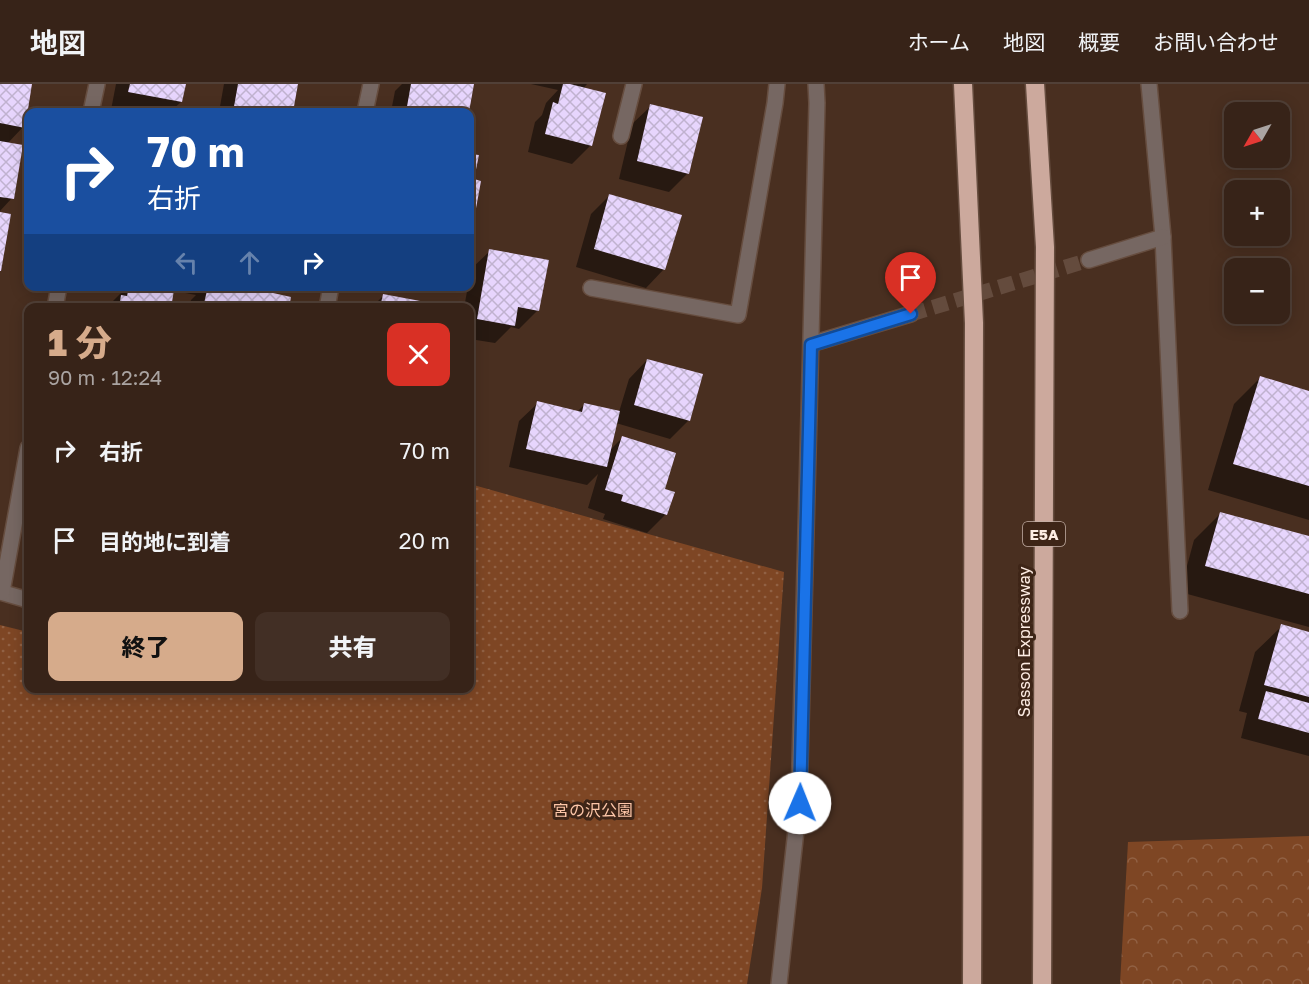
<!DOCTYPE html>
<html lang="ja">
<meta charset="utf-8">
<style>
body{margin:0;font-family:"Golos Text","Noto Sans JP",sans-serif;background:#422f25;color:#f1f3f6;height:100vh;display:flex;flex-direction:column;font-size:22px;white-space:nowrap}
*{box-sizing:border-box;margin:0}
p{font-size:20px;color:#aaa4a2}
.icon{flex:none;width:33px;height:33px;fill:none;stroke:currentColor;stroke-width:2;stroke-linecap:round;stroke-linejoin:round}
.map{position:relative;flex:1;overflow:hidden}
.details{position:absolute;left:24px;top:219px;width:450px;height:390px;display:flex;flex-direction:column;background:#372318;border-radius:12px;box-shadow:0 3px 15px #0003,0 0 0 2px #514037}
.details>*{flex:none}
.hud{position:absolute;left:24px;top:24px;width:450px;height:183px;border-radius:12px;box-shadow:0 3px 15px #0003,0 0 0 2px #514037;background:#1a4fa0;color:#fff;overflow:hidden}
.needle{width:39px;rotate:231deg}
.controls{position:absolute;left:1224px;top:18px;display:grid;gap:12px}
.controls a{display:grid;place-items:center;width:66px;height:66px;border-radius:12px;background:#372318;box-shadow:0 3px 15px #0003,0 0 0 2px #514037;font-size:30px}
.pin{position:absolute;display:grid;place-items:center;width:51px;height:51px;color:#fff;margin:-62px -26px;border-radius:50% 50% 50% 0;rotate:-45deg;box-shadow:0 0 6px #0007}
.pin .icon{rotate:45deg}
.me{position:absolute;width:66px;margin:-33px;rotate:1deg;stroke-linejoin:round;filter:drop-shadow(0 0 4px #0008)}
.turn{display:flex;align-items:center;gap:21px;height:126px;padding:0 24px;font-size:27px}
.turn .icon{width:78px;height:78px;stroke-width:2.5}
.turn b{display:block;font-size:42px;line-height:51px}
.lanes{display:flex;align-items:center;height:57px;padding:0 24px;background:#0003;justify-content:center;gap:30px;direction:ltr}
.lanes .off{opacity:.35}
.round{display:grid;place-items:center;flex:none;width:63px;height:63px;border-radius:12px;background:#422f25}
.summary{display:flex;align-items:center;justify-content:space-between;height:102px;padding:0 24px}
h1{font-size:36px;font-weight:800;line-height:45px;color:#d6ab8b}
.primary-button{display:flex;gap:12px;margin-top:auto;padding:12px 24px}
.primary-button a{flex:1;height:69px;border-radius:12px;background:#d6ab8b;color:#111;font-size:24px;font-weight:800;line-height:69px;text-align:center}
.primary-button a+a{background:#422f25;color:#f1f3f6}
ul{padding:0;list-style:none}
li{display:flex;align-items:center;gap:18px;height:90px;padding:0 24px}
li div{flex:1}
li b{display:block;font-size:22px}
li em{font-style:normal}
header{display:flex;align-items:center;gap:36px;box-sizing:border-box;height:84px;padding:0 30px;background:#372318;border-bottom:2px solid #514037}
header strong{font-size:28px}
nav{display:flex;gap:33px;margin-inline-start:auto;font-size:21px}
.map>svg:first-child{display:block}
.forest{fill:url(#forest-crowns)}
.park{fill:url(#park-dots)}
.shadow{fill:#0007}
.building{fill:url(#building-cross-hatch)}
.lines{fill:none;stroke-linecap:round;stroke-linejoin:round}
.street-tunnel{stroke:#644b3d;stroke-width:15;stroke-dasharray:15 8;stroke-linecap:butt}
.lane-casing{stroke:#664d3f;stroke-width:18}
.street-casing{stroke:#664d3f;stroke-width:18}
.highway-casing{stroke:#664d3f;stroke-width:21}
.lane{stroke:#766762;stroke-width:15}
.street{stroke:#766762;stroke-width:15}
.highway{stroke:#cca99d;stroke-width:18}
.route-casing{stroke:#114b97;stroke-width:15}
.route{stroke:#1a73e8;stroke-width:10}
.labels{text-anchor:middle;dominant-baseline:central;stroke-width:6;stroke-linejoin:round;paint-order:stroke}
.shield{fill:#3e2517;stroke:#c4b0a6;stroke-width:1.5}
.shield-label{font-size:15px;font-weight:bold;fill:#fdece3}
.street-label{font-size:16px;fill:#fdece3;stroke:#3e2517}
.park-label{font-size:16px;fill:#fdc6a8;stroke:#3e2517}
</style>
<header>
<strong>地図</strong>
<nav><a>ホーム</a><a>地図</a><a>概要</a><a>お問い合わせ</a></nav>
</header>
<div class="map">
<svg width="1309" height="900" viewBox="0 0 1309 900">
<defs>
<pattern id="forest-crowns" width="20" height="18" patternUnits="userSpaceOnUse" patternTransform="scale(1.5)"><rect width="20" height="18" fill="#7e4624"/><path d="M2 6a3 3 0 1 1 6 0M12 15a3 3 0 1 1 6 0" fill="none" stroke="#916144"/></pattern>
<pattern id="park-dots" width="8" height="8" patternUnits="userSpaceOnUse" patternTransform="scale(1.5)"><rect width="8" height="8" fill="#7e4624"/><path d="M2 2h.1M6 6h.1" fill="none" stroke="#916144" stroke-width="1.8" stroke-linecap="round"/></pattern>
<pattern id="building-cross-hatch" width="8" height="8" patternUnits="userSpaceOnUse" patternTransform="scale(1.5)"><rect width="8" height="8" fill="#e7d5fd"/><path d="M0 0l8 8M0 8l8-8" fill="none" stroke="#c0b2cf"/></pattern>
</defs>
<rect width="100%" height="100%" fill="#492f20"/>
<!-- forest -->
<path class="forest" d="M 1309,752 L 1309,900 L 1120,900 L 1128,758 Z"/>
<!-- park -->
<path class="park" d="M 470,400 L 784,488 L 762,804 L 747,900 L 0,900 L 0,541 L 28,548 L 28,604 L 269,604 L 290,609 L 292,604 L 470,604 Z"/>
<!-- shadow -->
<g class="shadow">
<path d="M 0,0 L 30,0 L 23,43 L 7,60 L 12,114 L 0,127 Z"/>
<path d="M 116,0 L 184,0 L 181,18 L 170,28 L 124,28 L 111,26 Z"/>
<path d="M 224,0 L 297,0 L 291,28 L 219,28 Z"/>
<path d="M 402,0 L 473,0 L 467,28 L 391,28 L 395,7 Z"/>
<path d="M 531,0 L 587,0 L 583,5 L 591,61 L 572,80 L 528,68 L 535,38 L 542,31 L 546,19 L 558,6 Z"/>
<path d="M 651,22 L 688,89 L 669,108 L 619,95 L 632,40 Z"/>
<path d="M 470,71 L 477,73 L 472,96 L 473,129 L 470,133 Z"/>
<path d="M 610,111 L 664,185 L 646,204 L 576,183 L 591,130 Z"/>
<path d="M 490,167 L 538,226 L 519,245 L 511,243 L 495,259 L 470,255 L 470,224 L 464,224 L 468,202 L 470,202 L 471,185 Z"/>
<path d="M 128,202 L 146,202 L 170,224 L 110,224 L 112,218 Z"/>
<path d="M 181,202 L 250,202 L 248,205 L 287,224 L 189,224 L 191,216 L 196,211 L 180,208 Z"/>
<path d="M 383,212 L 444,224 L 371,224 Z"/>
<path d="M 647,276 L 689,336 L 670,355 L 616,339 L 610,366 L 622,354 L 663,406 L 666,430 L 647,449 L 603,435 L 605,430 L 588,424 L 598,390 L 587,401 L 509,383 L 519,337 L 538,319 L 577,328 L 585,320 L 619,328 L 629,295 Z"/>
<path d="M 1260,294 L 1309,308 L 1309,436 L 1208,406 L 1234,320 Z"/>
<path d="M 1220,430 L 1309,454 L 1309,543 L 1180,508 L 1194,456 Z"/>
<path d="M 1282,542 L 1309,549 L 1309,672 L 1241,654 L 1247,629 L 1239,627 L 1255,568 Z"/>
</g>
<!-- building -->
<g class="building">
<path d="M 0,0 L 32,0 L 25,44 L 0,39 Z"/>
<path d="M 130,0 L 186,0 L 182,18 L 128,8 Z"/>
<path d="M 238,0 L 298,0 L 293,28 L 233,28 Z"/>
<path d="M 411,0 L 474,0 L 469,28 L 406,28 Z"/>
<path d="M 563,0 L 570,0 L 606,9 L 592,62 L 545,50 L 553,18 L 558,20 Z"/>
<path d="M 650,20 L 703,33 L 689,90 L 637,77 Z"/>
<path d="M 131,25 L 145,27 L 145,28 L 130,28 Z"/>
<path d="M 0,57 L 23,61 L 14,115 L 0,113 Z"/>
<path d="M 470,70 L 479,71 L 474,95 L 481,97 L 475,130 L 470,129 Z"/>
<path d="M 609,110 L 682,131 L 665,186 L 594,165 Z"/>
<path d="M 0,128 L 11,130 L 1,187 L 0,187 Z"/>
<path d="M 489,165 L 549,176 L 539,227 L 518,223 L 515,242 L 477,235 Z"/>
<path d="M 129,202 L 155,202 L 174,206 L 171,224 L 119,224 L 121,211 L 127,212 Z"/>
<path d="M 208,202 L 241,202 L 291,213 L 289,224 L 203,224 Z"/>
<path d="M 383,210 L 447,222 L 447,224 L 380,224 Z"/>
<path d="M 647,275 L 703,290 L 690,337 L 634,321 Z"/>
<path d="M 1260,292 L 1309,307 L 1309,402 L 1233,380 Z"/>
<path d="M 537,317 L 582,328 L 584,319 L 620,327 L 607,383 L 526,365 Z"/>
<path d="M 622,352 L 676,369 L 665,405 L 675,408 L 667,431 L 621,417 L 623,411 L 605,406 Z"/>
<path d="M 1220,428 L 1309,452 L 1309,510 L 1205,482 Z"/>
<path d="M 1281,540 L 1309,548 L 1309,613 L 1264,601 Z"/>
<path d="M 1266,607 L 1309,619 L 1309,649 L 1258,635 Z"/>
</g>
<g class="lines">
<!-- street-tunnel -->
<path class="street-tunnel" d="M 911,230 L 1089,176"/>
<defs>
<g id="lane">
<path d="M 621,52 L 634,0"/>
<path d="M 591,204 L 738,231 L 775,19 L 777,0"/>
</g>
<g id="street">
<path d="M 1149,0 L 1163,153 L 1180,527"/>
<path d="M 91,28 L 97,0"/>
<path d="M 365,28 L 371,0"/>
<path d="M 1089,176 L 1163,153"/>
<path d="M 55,224 L 59,202"/>
<path d="M 327,224 L 331,202"/>
<path d="M 811,260 L 911,230"/>
<path d="M 0,508 L 28,516"/>
<path d="M 2,508 L 28,364"/>
<path d="M 779,900 L 799,719 L 817,19 L 816,0"/>
</g>
<g id="highway">
<path d="M 963,0 L 974,239 L 972,900"/>
<path d="M 1035,0 L 1045,163 L 1042,900"/>
</g>
</defs>
<!-- lane casing -->
<use href="#lane" class="lane-casing"/>
<!-- street casing -->
<use href="#street" class="street-casing"/>
<!-- highway casing -->
<use href="#highway" class="highway-casing"/>
<!-- lane -->
<use href="#lane" class="lane"/>
<!-- street -->
<use href="#street" class="street"/>
<!-- highway -->
<use href="#highway" class="highway"/>
</g>
<g class="lines">
<defs>
<path id="route" d="M 800,719 L 811,261 L 911,230"/>
</defs>
<!-- route casing -->
<use href="#route" class="route-casing"/>
<!-- route -->
<use href="#route" class="route"/>
</g>
<g class="labels">
<!-- shield labels -->
<rect class="shield" x="1023" y="438" width="42" height="24" rx="4.5"/>
<g class="shield-label">
<text x="1044" y="450">E5A</text>
</g>
<!-- street labels -->
<g class="street-label">
<text transform="translate(1024 558) rotate(-90)">Sasson Expressway</text>
</g>
<!-- park labels -->
<g class="park-label">
<text x="593" y="726">宮の沢公園</text>
</g>
</g>
</svg>
<div class="controls">
<a><svg class="needle" viewBox="-14 -14 28 28"><path d="M0-13l5 13h-10z" fill="#e53935"/><path d="M0 13l5-13h-10z" fill="#aaa4a2"/></svg></a>
<a>+</a>
<a>−</a>
</div>
<div class="pin" style="left:911px;top:230px;background:#d93025"><svg class="icon" aria-label="arrive" viewBox="0 0 24 24"><path d="M6 21V4h12l-3 4 3 4H6"/></svg></div>
<svg class="me" style="left:800px;top:719px" viewBox="-20 -20 40 40"><circle r="19" fill="#fff"/><path d="M0-13L10 11 0 6-10 11z" fill="#1a73e8"/></svg>
<div class="hud">
<div class="turn"><svg class="icon" aria-label="right" viewBox="0 0 24 24"><path d="M7 20v-9h11M14 6l5 5-5 5"/></svg><div><b>70 m</b>右折</div></div>
<div class="lanes"><svg class="icon off" aria-label="left" viewBox="0 0 24 24"><path d="M17 20v-9H6M10 6l-5 5 5 5"/></svg><svg class="icon off" aria-label="ahead" viewBox="0 0 24 24"><path d="M12 20V5M6 11l6-6 6 6"/></svg><svg class="icon" aria-label="right" viewBox="0 0 24 24"><path d="M7 20v-9h11M14 6l5 5-5 5"/></svg></div>
</div>
<section class="details">
<div class="summary"><div><h1>1 分</h1><p>90 m · 12:24</p></div><a class="round" style="background:#d93025;color:#fff"><svg class="icon" aria-label="close" viewBox="0 0 24 24"><path d="M6 6l12 12M18 6L6 18"/></svg></a></div>
<ul>
<li><svg class="icon" aria-label="right" viewBox="0 0 24 24"><path d="M7 20v-9h11M14 6l5 5-5 5"/></svg><div><b>右折</b></div><em>70 m</em></li>
<li><svg class="icon" aria-label="arrive" viewBox="0 0 24 24"><path d="M6 21V4h12l-3 4 3 4H6"/></svg><div><b>目的地に到着</b></div><em>20 m</em></li>
</ul>
<div class="primary-button"><a>終了</a><a>共有</a></div>
</section>
</div>
